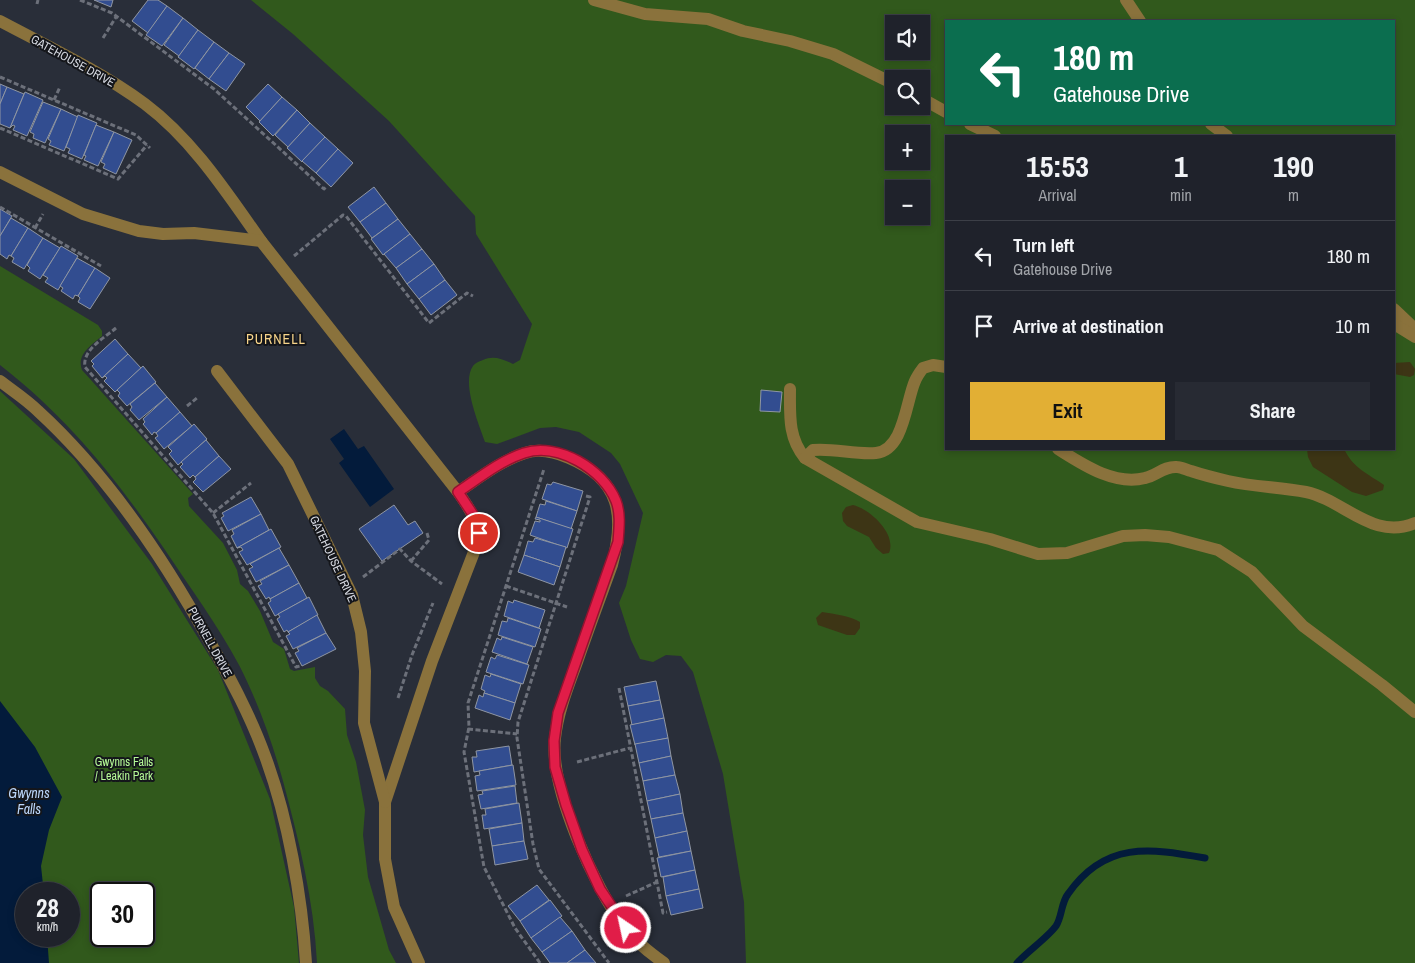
<!DOCTYPE html>
<meta charset="utf-8">
<style>
body{margin:0;font-family:"Archivo Narrow",sans-serif;background:#272a33;color:#f1f3f6;height:100vh;display:flex;flex-direction:column;font-size:19px;white-space:nowrap}
*{box-sizing:border-box;margin:0}
p{font-size:16px;color:#a1a4a9}
.icon{flex:none;width:28px;height:28px;fill:none;stroke:currentColor;stroke-width:2;stroke-linecap:round;stroke-linejoin:round}
.map{position:relative;flex:1;overflow:hidden}
.drawer{position:absolute;left:945px;top:135px;width:450px;height:315px;display:flex;flex-direction:column;background:#1f222b;border-radius:0px;box-shadow:0 2px 8px #0003,0 0 0 1px #3c3f47}
.drawer>*{flex:none}
.guide{position:absolute;left:945px;top:20px;width:450px;height:105px;border-radius:0px;box-shadow:0 2px 8px #0003,0 0 0 1px #3c3f47;background:#0b6e4f;color:#fff;overflow:hidden}
.buttons{position:absolute;left:885px;top:15px;display:grid;gap:10px}
.buttons a{display:grid;place-items:center;width:45px;height:45px;border-radius:0px;background:#1f222b;box-shadow:0 2px 8px #0003,0 0 0 1px #3c3f47;font-size:25px}
.speed{position:absolute;left:15px;top:882px;display:flex;gap:10px;font-size:25px;font-weight:700;text-align:center}
.speed>*{display:grid;place-content:center;width:65px;height:65px;border-radius:50%;background:#1f222b;box-shadow:0 2px 8px #0003,0 0 0 1px #3c3f47;line-height:1}
.speed small{font-size:12px;font-weight:400}
.speed .limit{border:2px solid #111;border-radius:8px;background:#fff;color:#111}
.pin{position:absolute;display:grid;place-items:center;width:42px;height:42px;color:#fff;margin:-21px;border:2px solid #fff;border-radius:50%;box-shadow:0 1px 5px #0007}
.me{position:absolute;width:55px;margin:-28px;rotate:326deg;stroke-linejoin:round;filter:drop-shadow(0 0 4px #0008)}
.turn{display:flex;align-items:center;gap:18px;height:105px;padding:0 25px;font-size:22px}
.turn .icon{width:65px;height:65px;stroke-width:2.5}
.turn b{display:block;font-size:35px;line-height:42px}
.eta{display:flex;justify-content:space-evenly;align-items:center;height:85px;text-align:center}
.eta b{font-size:30px;font-weight:800;line-height:35px}
.action{display:flex;gap:10px;margin-top:auto;padding:10px 25px}
.action a{flex:1;height:58px;border-radius:0px;background:#e2af34;color:#111;font-size:20px;font-weight:800;line-height:58px;text-align:center}
.action a+a{background:#272a33;color:#f1f3f6}
ul{padding:0;list-style:none}
li{display:flex;align-items:center;gap:15px;height:70px;padding:0 25px;border-top:1px solid #3c3f47}
li div{flex:1}
li b{display:block;font-size:19px}
li em{font-style:normal}
.map>svg:first-child{display:block}
.green{fill:#31591c;fill-rule:evenodd}
.sand{fill:#3d3515}
.water{fill:#031b3b}
.lines{fill:none;stroke-linecap:round;stroke-linejoin:round}
.stream{stroke:#031b3b;stroke-width:7}
.building{fill:#324d90;stroke:#8f96a3}
.path{stroke:#6c707a;stroke-width:3;stroke-dasharray:5 2.5;stroke-linecap:butt}
.minor{stroke:#8a723c;stroke-width:12}
.route-casing{stroke:#92132f;stroke-width:12}
.route{stroke:#e11d48;stroke-width:9}
.labels{text-anchor:middle;dominant-baseline:central;stroke-width:4;stroke-linejoin:round;paint-order:stroke}
.street-label{font-size:12px;fill:#d4d7df;stroke:#14161b}
.park-label{font-size:12px;fill:#b6fa97;stroke:#14161b}
.neighbourhood-label{font-size:14px;letter-spacing:1px;fill:#f7d48a;stroke:#14161b}
.water-label{font-size:14px;font-style:italic;fill:#bbd6fa;stroke:#14161b}
</style>
<div class="map">
<svg width="1415" height="963" viewBox="0 0 1415 963">
<rect width="100%" height="100%" fill="#292e39"/>
<!-- green -->
<g class="green">
<path d="M 251,0 L 1415,0 L 1415,963 L 746,963 L 744,902 L 723,774 L 693,672 L 681,656 L 666,655 L 653,662 L 640,659 L 631,640 L 619,603 L 626,586 L 643,513 L 620,464 L 611,453 L 579,432 L 556,427 L 540,428 L 497,444 L 485,442 C 479,424 461,383 473,366 C 475,363 480,361 483,360 C 493,355 503,359 513,364 L 520,360 L 532,324 L 476,234 L 475,216 L 389,121 L 293,34 ZM 946,21 L 1394,21 L 1394,124 L 946,124 ZM 894,24 L 921,24 L 921,51 L 894,51 ZM 894,79 L 921,79 L 921,106 L 894,106 ZM 894,134 L 921,134 L 921,161 L 894,161 ZM 946,136 L 1394,136 L 1394,449 L 946,449 ZM 894,189 L 921,189 L 921,216 L 894,216 Z"/>
<path d="M 0,266 L 98,325 L 102,331 L 102,336 C 92,345 76,354 82,370 L 193,494 L 188,498 L 189,506 L 223,543 L 237,570 L 240,584 L 248,591 L 260,611 L 273,642 L 284,649 L 290,669 L 294,671 L 315,667 L 315,678 L 320,686 L 328,691 L 345,709 L 347,735 L 356,762 L 365,810 L 363,835 L 368,877 L 389,950 L 396,963 L 317,963 C 314,901 299,841 283,781 C 272,742 258,702 239,665 C 217,624 189,586 163,547 C 115,477 68,418 0,365 Z"/>
<path d="M 0,391 L 74,459 L 152,564 L 218,670 L 270,799 L 294,907 L 299,963 L 0,963 ZM 26,894 L 69,894 L 69,936 L 26,936 ZM 101,894 L 144,894 L 144,936 L 101,936 Z"/>
</g>
<!-- sand -->
<g class="sand">
<path d="M 1410,362 L 1415,369 L 1414,375 L 1410,377 L 1394,374 L 1394,363 Z"/>
<path d="M 1307,449 L 1344,449 C 1354,469 1367,473 1384,485 L 1383,490 L 1366,496 L 1352,492 L 1313,467 L 1308,457 Z"/>
<path d="M 853,505 C 870,509 897,534 889,553 L 883,554 L 876,548 L 869,537 L 847,526 L 843,521 L 842,513 L 846,507 Z"/>
<path d="M 822,612 C 834,614 851,616 860,622 L 860,628 L 855,635 L 847,635 L 818,625 L 816,618 Z"/>
</g>
<!-- water -->
<g class="water">
<path d="M 344,429 L 358,449 L 364,446 L 394,489 L 370,507 L 339,463 L 344,459 L 330,439 Z"/>
<path d="M 0,701 L 35,747 L 62,797 L 49,830 L 41,866 L 44,894 L 26,894 L 26,936 L 47,936 L 49,963 L 0,963 Z"/>
</g>
<g class="lines">
<!-- stream -->
<path class="stream" d="M 1017,963 C 1027,952 1048,937 1056,926 C 1062,917 1061,903 1068,894 C 1105,841 1149,848 1205,858"/>
</g>
<!-- building -->
<g class="building">
<path d="M 94,0 L 113,0 L 111,7 Z"/>
<path d="M 148,0 L 158,0 L 167,6 L 148,33 L 132,21 Z"/>
<path d="M 167,6 L 183,18 L 162,46 L 146,35 Z"/>
<path d="M 183,18 L 198,30 L 179,56 L 164,45 Z"/>
<path d="M 198,30 L 214,42 L 194,69 L 178,57 Z"/>
<path d="M 214,42 L 229,53 L 209,79 L 195,68 Z"/>
<path d="M 229,53 L 245,64 L 226,91 L 209,79 Z"/>
<path d="M 0,84 L 7,87 L 0,104 Z"/>
<path d="M 268,84 L 282,97 L 260,121 L 246,107 Z"/>
<path d="M 7,87 L 24,94 L 10,128 L 0,124 L 0,104 Z"/>
<path d="M 25,92 L 43,100 L 27,136 L 13,130 L 15,126 L 13,125 L 10,128 Z"/>
<path d="M 282,97 L 297,110 L 273,136 L 259,122 Z"/>
<path d="M 43,102 L 61,109 L 45,143 L 33,138 L 34,134 L 30,132 Z"/>
<path d="M 61,109 L 78,117 L 64,151 L 49,145 L 51,141 L 48,139 Z"/>
<path d="M 297,110 L 310,123 L 288,147 L 275,135 Z"/>
<path d="M 78,115 L 97,123 L 82,159 L 68,153 L 70,149 L 66,147 Z"/>
<path d="M 310,123 L 325,137 L 302,162 L 287,148 Z"/>
<path d="M 96,125 L 114,132 L 98,166 L 84,160 L 86,156 L 84,155 Z"/>
<path d="M 114,132 L 132,140 L 116,174 L 103,168 L 105,164 L 101,162 Z"/>
<path d="M 325,137 L 338,149 L 316,173 L 302,161 Z"/>
<path d="M 338,149 L 353,163 L 331,187 L 316,173 Z"/>
<path d="M 374,187 L 386,203 L 360,222 L 348,207 Z"/>
<path d="M 386,203 L 398,219 L 372,238 L 360,222 Z"/>
<path d="M 0,209 L 12,216 L 0,236 Z"/>
<path d="M 11,218 L 28,228 L 11,256 L 9,255 L 7,259 L 0,254 L 0,236 Z"/>
<path d="M 398,219 L 410,234 L 383,255 L 371,239 Z"/>
<path d="M 28,228 L 43,238 L 24,269 L 12,262 L 14,258 L 11,256 Z"/>
<path d="M 410,234 L 422,249 L 396,268 L 384,254 Z"/>
<path d="M 43,238 L 60,248 L 40,279 L 28,271 L 30,268 L 27,265 Z"/>
<path d="M 61,246 L 78,256 L 58,290 L 45,282 L 48,278 L 43,275 Z"/>
<path d="M 422,249 L 434,264 L 407,284 L 396,268 Z"/>
<path d="M 77,258 L 95,268 L 78,296 L 75,295 L 73,299 L 61,291 L 63,288 L 60,286 Z"/>
<path d="M 434,264 L 445,280 L 419,299 L 407,284 Z"/>
<path d="M 95,268 L 110,278 L 90,309 L 78,302 L 80,298 L 78,296 Z"/>
<path d="M 445,280 L 457,295 L 431,315 L 419,299 Z"/>
<path d="M 115,339 L 128,354 L 102,378 L 92,366 L 94,364 L 91,361 Z"/>
<path d="M 128,354 L 141,368 L 115,392 L 104,381 L 107,378 L 105,376 L 102,378 Z"/>
<path d="M 143,366 L 156,382 L 127,406 L 118,396 L 120,393 L 117,390 Z"/>
<path d="M 155,383 L 167,397 L 139,420 L 130,410 L 132,407 L 130,404 Z"/>
<path d="M 761,390 L 782,392 L 780,412 L 760,411 Z"/>
<path d="M 167,397 L 180,412 L 156,433 L 154,432 L 152,435 L 143,424 L 145,422 L 143,419 Z"/>
<path d="M 180,412 L 192,426 L 164,449 L 155,438 L 158,436 L 156,433 Z"/>
<path d="M 194,424 L 207,439 L 178,465 L 169,454 L 172,451 L 168,447 Z"/>
<path d="M 206,440 L 219,456 L 195,477 L 193,475 L 190,478 L 180,467 L 183,464 L 181,462 Z"/>
<path d="M 219,456 L 231,469 L 203,492 L 193,482 L 196,479 L 195,477 Z"/>
<path d="M 553,482 L 583,491 L 577,511 L 542,499 L 547,484 L 551,485 Z"/>
<path d="M 251,497 L 261,514 L 228,531 L 221,518 L 224,516 L 222,513 Z"/>
<path d="M 546,501 L 577,511 L 571,529 L 536,517 L 540,504 L 545,505 Z"/>
<path d="M 394,505 L 408,525 L 415,521 L 423,533 L 382,561 L 359,529 Z"/>
<path d="M 261,514 L 269,530 L 237,548 L 231,536 L 234,534 L 232,530 Z"/>
<path d="M 536,517 L 573,529 L 567,548 L 530,535 L 535,521 L 540,522 L 540,520 L 535,519 Z"/>
<path d="M 271,529 L 281,547 L 247,565 L 239,552 L 243,550 L 241,547 L 237,548 Z"/>
<path d="M 535,538 L 566,547 L 560,567 L 524,555 L 528,541 L 533,542 Z"/>
<path d="M 279,548 L 289,565 L 256,582 L 249,569 L 253,567 L 250,564 Z"/>
<path d="M 524,555 L 560,567 L 554,585 L 518,572 Z"/>
<path d="M 289,565 L 299,583 L 270,599 L 269,597 L 266,599 L 258,586 L 262,584 L 260,581 Z"/>
<path d="M 299,583 L 307,598 L 275,616 L 268,603 L 271,601 L 270,599 Z"/>
<path d="M 309,597 L 318,615 L 288,632 L 287,630 L 284,632 L 277,619 L 280,617 L 278,614 Z"/>
<path d="M 514,600 L 545,610 L 539,628 L 504,616 L 508,601 L 513,603 Z"/>
<path d="M 317,615 L 326,633 L 293,649 L 286,636 L 290,634 L 288,632 Z"/>
<path d="M 508,618 L 541,629 L 535,647 L 498,635 L 502,621 L 507,622 Z"/>
<path d="M 326,633 L 336,649 L 302,666 L 295,653 L 299,651 L 297,648 Z"/>
<path d="M 502,637 L 533,647 L 527,664 L 492,652 L 497,638 L 501,640 Z"/>
<path d="M 497,655 L 529,665 L 523,684 L 486,672 L 491,657 L 495,659 Z"/>
<path d="M 491,674 L 521,684 L 515,703 L 484,693 L 485,691 L 481,689 L 485,675 L 490,677 Z"/>
<path d="M 656,681 L 660,700 L 628,706 L 624,687 Z"/>
<path d="M 484,693 L 515,703 L 510,720 L 475,708 L 479,695 L 483,697 Z"/>
<path d="M 660,700 L 664,718 L 632,725 L 628,706 Z"/>
<path d="M 664,718 L 668,738 L 635,745 L 630,725 Z"/>
<path d="M 668,738 L 671,756 L 639,763 L 635,744 Z"/>
<path d="M 509,746 L 512,765 L 474,772 L 472,757 L 477,757 L 476,751 Z"/>
<path d="M 671,756 L 675,775 L 643,781 L 639,763 Z"/>
<path d="M 513,765 L 516,785 L 477,791 L 475,776 L 480,775 L 479,771 Z"/>
<path d="M 675,775 L 680,794 L 647,801 L 643,781 Z"/>
<path d="M 515,786 L 517,803 L 481,809 L 478,795 L 483,794 L 482,791 Z"/>
<path d="M 680,794 L 683,813 L 651,819 L 647,801 Z"/>
<path d="M 519,803 L 522,823 L 484,829 L 482,815 L 486,815 L 485,809 Z"/>
<path d="M 683,813 L 687,831 L 655,838 L 651,819 Z"/>
<path d="M 522,823 L 524,841 L 492,846 L 489,829 Z"/>
<path d="M 687,831 L 691,851 L 659,857 L 655,838 Z"/>
<path d="M 524,841 L 528,859 L 495,865 L 492,846 Z"/>
<path d="M 691,851 L 695,870 L 661,877 L 657,858 Z"/>
<path d="M 695,870 L 699,889 L 666,896 L 663,877 Z"/>
<path d="M 537,885 L 549,900 L 520,921 L 508,906 Z"/>
<path d="M 699,889 L 703,908 L 671,915 L 666,896 Z"/>
<path d="M 550,900 L 562,916 L 531,938 L 520,921 Z"/>
<path d="M 560,917 L 572,931 L 542,952 L 531,938 Z"/>
<path d="M 572,931 L 585,950 L 567,963 L 550,963 L 542,952 Z"/>
<path d="M 585,950 L 596,963 L 567,963 Z"/>
</g>
<g class="lines">
<!-- path -->
<g class="path">
<path d="M 80,0 L 112,13 L 214,89 L 324,189 L 327,186"/>
<path d="M 37,4 L 38,0"/>
<path d="M 103,38 L 116,17"/>
<path d="M 0,77 L 136,135 L 150,148"/>
<path d="M 54,100 L 60,87"/>
<path d="M 0,128 L 118,179 L 147,145"/>
<path d="M 0,207 L 101,266"/>
<path d="M 35,228 L 43,214"/>
<path d="M 294,256 L 343,215 L 346,216 L 429,323 L 467,293 L 473,296"/>
<path d="M 116,328 C 104,338 82,350 85,367 L 213,513 L 296,667 L 300,666"/>
<path d="M 187,406 L 197,398"/>
<path d="M 586,496 L 590,497 L 518,722 L 517,738 L 533,844 L 539,869 L 609,963"/>
<path d="M 213,513 L 251,483"/>
<path d="M 411,561 L 429,540 L 427,533"/>
<path d="M 363,577 L 400,549 L 411,561 L 442,584"/>
<path d="M 506,586 L 567,607"/>
<path d="M 619,688 L 663,913 L 667,912"/>
<path d="M 398,698 L 412,655 L 433,603"/>
<path d="M 468,729 L 517,734"/>
<path d="M 577,762 L 630,748"/>
<path d="M 626,896 L 657,882"/>
<path d="M 540,963 L 515,928 L 484,867 L 464,752 L 469,727 L 468,703 L 544,469"/>
</g>
<!-- minor -->
<g class="minor">
<path d="M 594,0 L 645,14 L 708,19 L 743,31 L 790,41 L 833,54 L 894,84"/>
<path d="M 1126,0 L 1140,21"/>
<path d="M 0,21 C 49,47 100,71 145,104 C 193,140 227,193 261,241"/>
<path d="M 921,98 L 946,112"/>
<path d="M 970,124 L 995,136"/>
<path d="M 1211,124 L 1227,136"/>
<path d="M 0,172 L 83,214 L 139,231 L 163,234 L 194,233 L 261,241 L 458,492 C 474,516 481,522 474,552 L 432,661 L 385,802 L 385,859 L 394,907 L 419,963"/>
<path d="M 1394,309 L 1415,329"/>
<path d="M 1394,324 L 1415,337"/>
<path d="M 217,371 L 288,464 L 352,595 L 361,632 L 365,671 L 364,723 L 385,802"/>
<path d="M 0,381 C 13,391 27,400 38,411 C 109,476 165,560 211,644 C 231,680 251,717 265,756 C 288,818 302,897 306,963"/>
<path d="M 790,389 C 790,415 788,438 805,458 L 917,522 L 990,539 L 1038,554 L 1067,553 L 1123,536 L 1145,535 L 1169,537 L 1218,550 L 1252,572 L 1303,626 L 1382,685 L 1415,712"/>
<path d="M 1058,449 C 1082,464 1114,486 1145,478 C 1156,476 1164,466 1177,467 C 1181,467 1187,470 1191,471 C 1203,475 1215,478 1228,481 C 1254,487 1280,487 1306,492 C 1344,500 1373,541 1415,523"/>
<path d="M 805,458 L 813,450 C 834,448 856,455 876,453 C 904,450 906,401 915,381 C 917,376 920,372 923,368 L 933,365 L 946,367"/>
<path d="M 458,492 C 479,478 500,461 525,453 C 540,448 555,452 569,458 C 621,480 625,516 612,565 C 600,598 588,630 577,662 C 568,687 558,711 555,738 C 549,787 595,889 625,928 C 635,941 650,953 664,963"/>
</g>
</g>
<g class="lines">
<defs>
<path id="route" d="M 479,533 L 474,516 L 458,492 C 479,478 500,461 524,453 C 558,442 603,469 616,501 C 621,514 619,529 618,542 L 558,713 L 554,741 L 555,767 L 566,805 L 582,850 L 600,889 L 626,928"/>
</defs>
<!-- route casing -->
<use href="#route" class="route-casing"/>
<!-- route -->
<use href="#route" class="route"/>
</g>
<g class="labels">
<!-- street labels -->
<g class="street-label">
<text transform="translate(73 61) rotate(29)">GATEHOUSE DRIVE</text>
<text transform="translate(333 559) rotate(65)">GATEHOUSE DRIVE</text>
<text transform="translate(210 642) rotate(61)">PURNELL DRIVE</text>
</g>
<!-- park labels -->
<g class="park-label">
<text x="124" y="762">Gwynns Falls<tspan x="124" dy="14">/ Leakin Park</tspan></text>
</g>
<!-- neighbourhood labels -->
<g class="neighbourhood-label">
<text x="276" y="339">PURNELL</text>
</g>
<!-- water labels -->
<g class="water-label">
<text x="29" y="793">Gwynns<tspan x="29" dy="16">Falls</tspan></text>
</g>
</g>
</svg>
<div class="buttons">
<a><svg class="icon" aria-label="sound" viewBox="0 0 24 24"><path d="M4 9h4l5-4v14l-5-4H4zM17 9q2 3 0 6"/></svg></a>
<a><svg class="icon" aria-label="search" viewBox="0 0 24 24"><circle cx="10" cy="10" r="6"/><path d="M15 15l6 6"/></svg></a>
<a>+</a>
<a>−</a>
</div>
<div class="speed"><div>28<small>km/h</small></div><div class="limit">30</div></div>
<div class="pin" style="left:479px;top:533px;background:#d93025"><svg class="icon" aria-label="arrive" viewBox="0 0 24 24"><path d="M6 21V4h12l-3 4 3 4H6"/></svg></div>
<svg class="me" style="left:626px;top:928px" viewBox="-20 -20 40 40"><circle r="17" fill="#e11d48" stroke="#fff" stroke-width="3"/><path d="M0-11L8 9 0 5-8 9z" fill="#fff"/></svg>
<div class="guide">
<div class="turn"><svg class="icon" aria-label="left" viewBox="0 0 24 24"><path d="M17 20v-9H6M10 6l-5 5 5 5"/></svg><div><b>180 m</b>Gatehouse Drive</div></div>
</div>
<section class="drawer">
<div class="eta">
<div><b>15:53</b><p>Arrival</p></div>
<div><b>1</b><p>min</p></div>
<div><b>190</b><p>m</p></div>
</div>
<ul>
<li><svg class="icon" aria-label="left" viewBox="0 0 24 24"><path d="M17 20v-9H6M10 6l-5 5 5 5"/></svg><div><b>Turn left</b><p>Gatehouse Drive</p></div><em>180 m</em></li>
<li><svg class="icon" aria-label="arrive" viewBox="0 0 24 24"><path d="M6 21V4h12l-3 4 3 4H6"/></svg><div><b>Arrive at destination</b></div><em>10 m</em></li>
</ul>
<div class="action"><a>Exit</a><a>Share</a></div>
</section>
</div>
